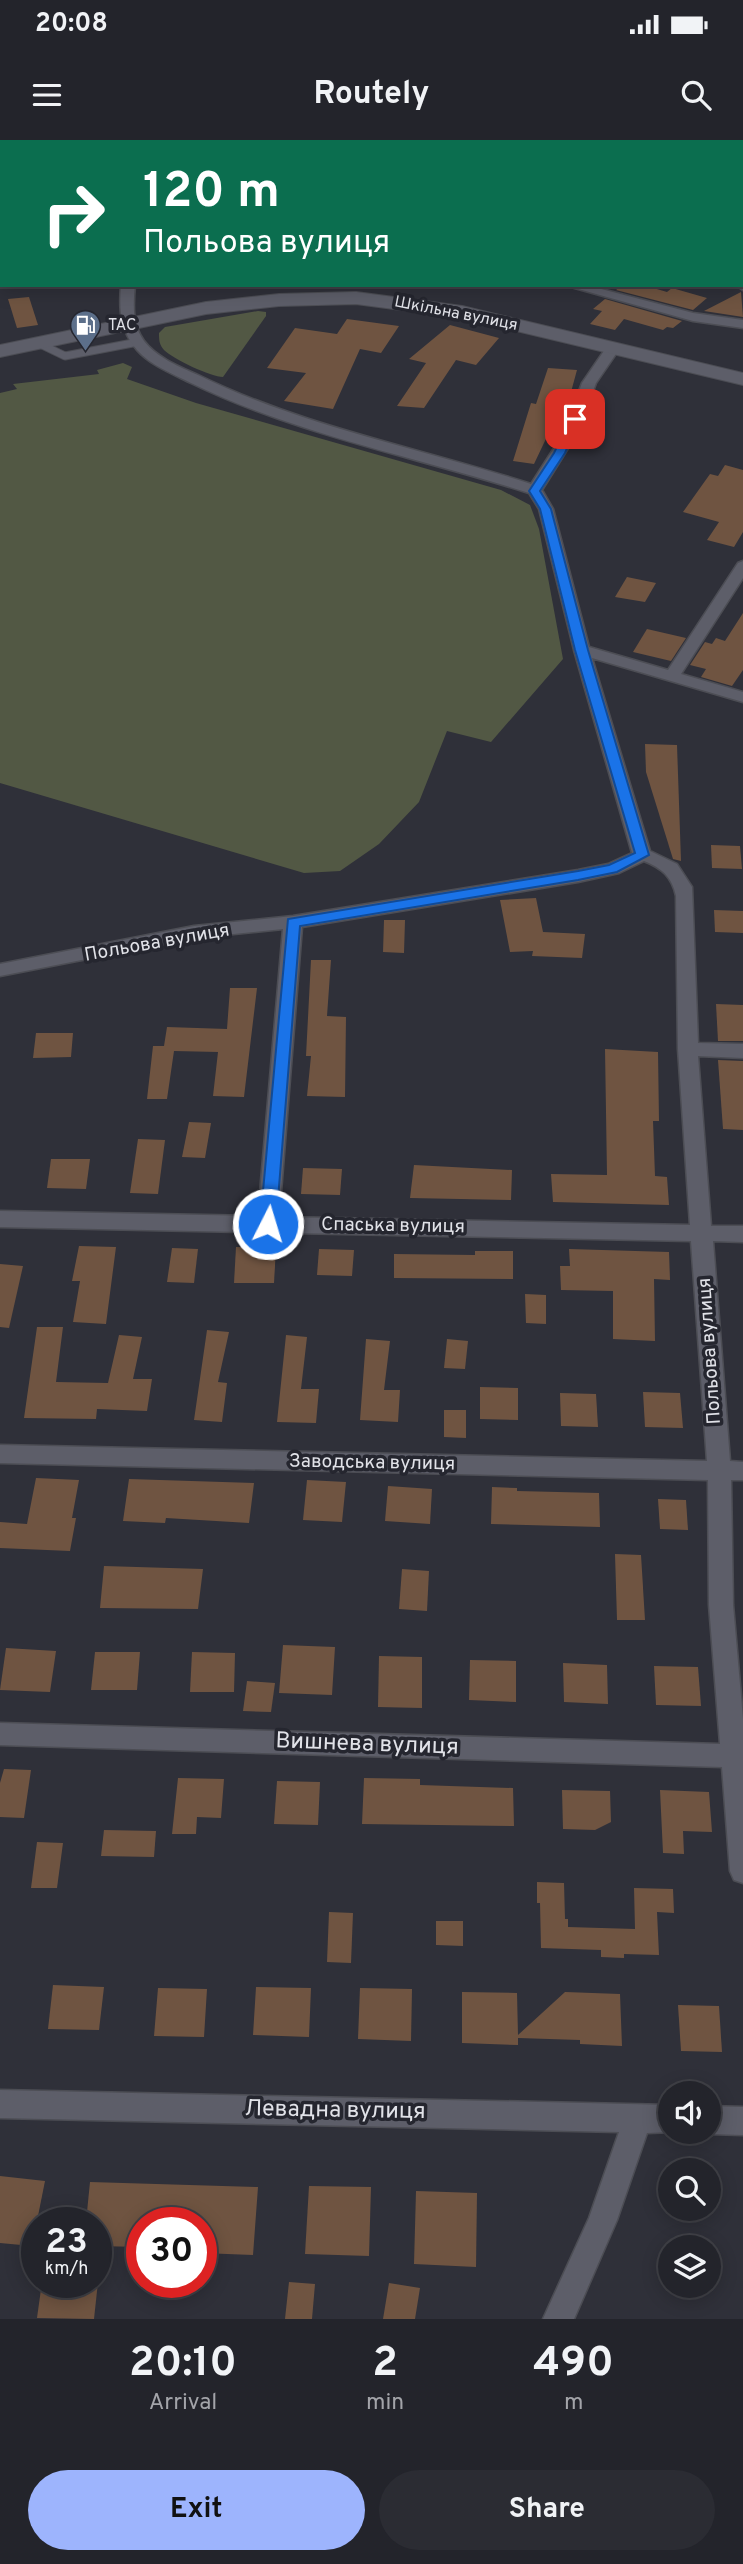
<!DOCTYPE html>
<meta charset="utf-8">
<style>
body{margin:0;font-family:Overpass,sans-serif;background:#2b2c33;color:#f1f3f6;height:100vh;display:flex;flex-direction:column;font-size:26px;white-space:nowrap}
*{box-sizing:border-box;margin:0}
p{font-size:23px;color:#a3a4a9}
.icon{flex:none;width:38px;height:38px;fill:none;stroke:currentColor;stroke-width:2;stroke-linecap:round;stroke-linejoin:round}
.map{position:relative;height:2179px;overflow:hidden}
.sheet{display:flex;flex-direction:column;background:#23242b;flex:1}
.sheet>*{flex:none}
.guide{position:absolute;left:0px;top:0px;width:744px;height:147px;box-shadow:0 4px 18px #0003,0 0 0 2px #404147;background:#0b6e4f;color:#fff;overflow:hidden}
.controls{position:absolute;left:658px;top:1941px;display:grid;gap:14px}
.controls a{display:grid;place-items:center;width:63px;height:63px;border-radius:50%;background:#23242b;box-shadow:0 4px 18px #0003,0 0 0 2px #404147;font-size:35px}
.speed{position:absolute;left:21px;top:2067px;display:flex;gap:14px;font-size:35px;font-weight:700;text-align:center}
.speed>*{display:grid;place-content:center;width:91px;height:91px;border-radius:50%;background:#23242b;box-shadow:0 4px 18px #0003,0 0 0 2px #404147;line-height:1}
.speed small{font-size:18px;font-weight:400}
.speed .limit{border:10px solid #d22;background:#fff;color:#111}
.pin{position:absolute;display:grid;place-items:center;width:60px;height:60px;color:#fff;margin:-30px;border-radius:14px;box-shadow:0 4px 10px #0006}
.me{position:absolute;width:77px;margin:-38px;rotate:5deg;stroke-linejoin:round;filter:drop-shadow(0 0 5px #0008)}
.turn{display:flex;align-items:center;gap:24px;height:147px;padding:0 28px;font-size:32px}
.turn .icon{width:91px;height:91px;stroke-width:2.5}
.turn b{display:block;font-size:49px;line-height:60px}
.eta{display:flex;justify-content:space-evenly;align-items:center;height:119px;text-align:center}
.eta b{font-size:42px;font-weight:700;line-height:49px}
.button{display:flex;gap:14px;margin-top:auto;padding:14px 28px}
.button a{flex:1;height:80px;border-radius:42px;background:#9db4fd;color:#111;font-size:28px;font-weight:700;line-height:80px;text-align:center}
.button a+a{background:#2b2c33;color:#f1f3f6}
.status{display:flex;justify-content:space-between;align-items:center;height:49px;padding:0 35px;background:#23242b;direction:ltr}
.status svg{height:19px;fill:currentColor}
header{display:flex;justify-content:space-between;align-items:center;height:91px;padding:0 28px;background:#23242b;font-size:32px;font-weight:700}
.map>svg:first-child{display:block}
.green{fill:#525844}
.building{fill:#6f5441}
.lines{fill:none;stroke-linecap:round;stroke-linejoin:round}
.lane-casing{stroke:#4c4d54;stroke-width:9}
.street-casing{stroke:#4c4d54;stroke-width:3}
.secondary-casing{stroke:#4c4d54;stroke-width:2}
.lane{stroke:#5d5e69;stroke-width:7}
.street{fill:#5d5e69;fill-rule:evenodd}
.secondary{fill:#5d5e69;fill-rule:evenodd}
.route{fill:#1a73e8;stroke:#114b97;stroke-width:2}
.labels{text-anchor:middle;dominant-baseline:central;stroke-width:7;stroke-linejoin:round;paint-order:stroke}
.far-street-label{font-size:16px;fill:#e1e2e8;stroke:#25262f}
.far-poi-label{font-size:16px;fill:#e1e2e8;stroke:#25262f;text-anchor:start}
.street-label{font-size:19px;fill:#e1e2e8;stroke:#25262f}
.near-street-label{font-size:23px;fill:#e1e2e8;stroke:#25262f}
</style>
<div class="status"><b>20:08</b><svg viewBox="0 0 49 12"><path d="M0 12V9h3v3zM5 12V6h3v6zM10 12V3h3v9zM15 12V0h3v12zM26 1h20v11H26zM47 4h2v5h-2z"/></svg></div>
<header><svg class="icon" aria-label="menu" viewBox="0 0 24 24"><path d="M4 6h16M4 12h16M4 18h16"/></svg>Routely<svg class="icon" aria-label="search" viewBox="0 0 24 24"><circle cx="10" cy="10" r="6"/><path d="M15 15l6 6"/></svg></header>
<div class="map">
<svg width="743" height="2179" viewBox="0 0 743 2179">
<rect width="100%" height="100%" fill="#2f3039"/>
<!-- green -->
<g class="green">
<path d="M 258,171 L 266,172 L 266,176 L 223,237 C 211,237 173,219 164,210 C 159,205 159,199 159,193 L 165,187 Z"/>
<path d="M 123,223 L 132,227 L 127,239 L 196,263 L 501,350 L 530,365 L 539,389 L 563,519 L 491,602 L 447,591 L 419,662 L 379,704 L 340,731 L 304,733 L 0,643 L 0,253 L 17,249 L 13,244 L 99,234 L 97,230 Z"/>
</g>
<!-- building -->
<g class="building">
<path d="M 623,145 L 643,145 L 667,152 L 672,148 L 707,158 L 693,170 L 616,150 Z"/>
<path d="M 741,152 L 743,177 L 704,171 Z"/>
<path d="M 29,157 L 38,185 L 17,188 L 8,159 Z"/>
<path d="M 605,159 L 682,181 L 673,188 L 667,187 L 663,190 L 624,179 L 615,190 L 590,184 L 602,171 L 593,169 Z"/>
<path d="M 347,179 L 399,186 L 381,213 L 360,209 L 333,269 L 284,261 L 306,233 L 267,228 L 295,188 L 337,194 Z"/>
<path d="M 450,185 L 499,198 L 476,225 L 456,220 L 424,268 L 397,266 L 426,223 L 409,219 Z"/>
<path d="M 548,228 L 577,230 L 562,285 L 553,284 L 534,324 L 513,321 L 531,263 L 536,264 Z"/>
<path d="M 725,325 L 743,330 L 743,392 L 734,407 L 707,400 L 719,382 L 683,372 L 710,334 L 718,336 Z"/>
<path d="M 627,437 L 656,443 L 645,462 L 615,457 Z"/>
<path d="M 743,473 L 743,530 L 732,546 L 701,537 L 706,529 L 690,525 L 705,502 L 712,504 L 716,498 L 725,501 Z"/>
<path d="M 647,489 L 686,498 L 671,521 L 633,512 Z"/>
<path d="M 645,604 L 677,605 L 681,721 L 673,719 L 646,632 Z"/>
<path d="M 711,705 L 740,706 L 742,729 L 712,728 Z"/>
<path d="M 536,758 L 543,792 L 585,794 L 582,818 L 532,816 L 533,811 L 510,812 L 500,760 Z"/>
<path d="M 714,770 L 743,771 L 743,793 L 715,792 Z"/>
<path d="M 384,780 L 405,780 L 404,813 L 383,812 Z"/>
<path d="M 311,820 L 331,820 L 327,876 L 346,877 L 345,957 L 307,956 L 311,916 L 306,916 Z"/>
<path d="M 230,848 L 257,848 L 244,957 L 213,956 L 218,912 L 174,911 L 167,959 L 147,959 L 153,906 L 164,906 L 167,887 L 227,889 Z"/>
<path d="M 716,864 L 743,865 L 743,901 L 718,901 Z"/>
<path d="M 36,893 L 73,893 L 71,917 L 33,918 Z"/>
<path d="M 605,909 L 658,912 L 659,981 L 653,981 L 655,1036 L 667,1037 L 669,1065 L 553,1062 L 551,1034 L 607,1035 Z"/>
<path d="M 718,920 L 743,921 L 743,990 L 723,989 Z"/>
<path d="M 189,982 L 211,983 L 205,1018 L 182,1017 Z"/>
<path d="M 138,999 L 165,1000 L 158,1054 L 130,1053 Z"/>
<path d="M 51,1019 L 90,1019 L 86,1049 L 47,1048 Z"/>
<path d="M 414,1025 L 512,1030 L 511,1060 L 410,1058 Z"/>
<path d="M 303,1028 L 342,1029 L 340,1055 L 301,1054 Z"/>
<path d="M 79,1106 L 116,1107 L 106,1184 L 73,1182 L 80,1141 L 72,1141 Z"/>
<path d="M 236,1107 L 276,1108 L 274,1143 L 234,1143 Z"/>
<path d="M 172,1108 L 198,1109 L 194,1143 L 167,1142 Z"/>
<path d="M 319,1109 L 354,1110 L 352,1136 L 317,1135 Z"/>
<path d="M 569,1109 L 669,1112 L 670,1140 L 654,1139 L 655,1201 L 613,1199 L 613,1151 L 561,1150 L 560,1126 L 570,1126 Z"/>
<path d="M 475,1111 L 513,1111 L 513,1139 L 394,1138 L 394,1114 L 475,1115 Z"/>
<path d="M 0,1124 L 23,1126 L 9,1188 L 0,1187 Z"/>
<path d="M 525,1154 L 546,1155 L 546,1184 L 526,1183 Z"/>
<path d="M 37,1187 L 63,1187 L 56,1242 L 108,1243 L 119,1195 L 142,1197 L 133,1239 L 152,1239 L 147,1271 L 97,1269 L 96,1279 L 24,1278 Z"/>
<path d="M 207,1190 L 229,1192 L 218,1242 L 227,1243 L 222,1282 L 194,1280 Z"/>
<path d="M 286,1195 L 307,1197 L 301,1249 L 319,1249 L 316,1283 L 277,1282 Z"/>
<path d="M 366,1199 L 390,1201 L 384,1250 L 400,1250 L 398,1282 L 360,1280 Z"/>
<path d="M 447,1199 L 468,1201 L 465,1229 L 444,1228 Z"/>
<path d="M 480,1247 L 518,1248 L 518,1280 L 480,1279 Z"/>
<path d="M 643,1252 L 680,1253 L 683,1288 L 645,1287 Z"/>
<path d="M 560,1253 L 596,1254 L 598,1287 L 561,1286 Z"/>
<path d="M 444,1270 L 466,1270 L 466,1298 L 444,1297 Z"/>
<path d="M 36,1338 L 79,1340 L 72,1378 L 76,1378 L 70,1411 L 0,1408 L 0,1382 L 27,1384 Z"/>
<path d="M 129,1339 L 254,1343 L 249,1383 L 166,1378 L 165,1383 L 123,1381 Z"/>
<path d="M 307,1340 L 346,1342 L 342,1382 L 303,1380 Z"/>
<path d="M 388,1346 L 432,1349 L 430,1384 L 385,1381 Z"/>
<path d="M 492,1347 L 517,1348 L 517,1351 L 599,1353 L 600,1387 L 491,1384 Z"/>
<path d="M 658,1359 L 686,1360 L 688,1390 L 660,1389 Z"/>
<path d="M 615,1414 L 641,1415 L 645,1480 L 617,1480 Z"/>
<path d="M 104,1426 L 203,1429 L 198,1469 L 100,1468 Z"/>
<path d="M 402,1429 L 429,1431 L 427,1471 L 399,1469 Z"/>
<path d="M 283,1505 L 335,1507 L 332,1555 L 279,1553 Z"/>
<path d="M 6,1508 L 56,1511 L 50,1552 L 0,1550 Z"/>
<path d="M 95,1512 L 140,1512 L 137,1550 L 91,1550 Z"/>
<path d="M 192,1512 L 235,1513 L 234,1552 L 190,1552 Z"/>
<path d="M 379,1516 L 422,1517 L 422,1568 L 378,1567 Z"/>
<path d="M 470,1520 L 516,1521 L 516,1562 L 469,1560 Z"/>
<path d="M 563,1523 L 607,1525 L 608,1564 L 564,1562 Z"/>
<path d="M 654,1526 L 698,1527 L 701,1566 L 656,1565 Z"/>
<path d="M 247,1541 L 275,1543 L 271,1572 L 243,1571 Z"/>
<path d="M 4,1629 L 31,1630 L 24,1678 L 0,1677 L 0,1643 Z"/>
<path d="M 178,1638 L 224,1639 L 221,1678 L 197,1677 L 196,1694 L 172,1694 Z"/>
<path d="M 364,1638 L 420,1639 L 420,1645 L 513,1648 L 514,1686 L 362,1684 Z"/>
<path d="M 277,1641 L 320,1642 L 318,1685 L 274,1684 Z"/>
<path d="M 562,1650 L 610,1651 L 611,1682 L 595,1690 L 563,1689 Z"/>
<path d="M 660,1650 L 709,1652 L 712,1692 L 683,1691 L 684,1714 L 663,1713 Z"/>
<path d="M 104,1690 L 156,1691 L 154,1717 L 101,1716 Z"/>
<path d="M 37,1702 L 63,1703 L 57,1748 L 31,1748 Z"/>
<path d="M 537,1742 L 564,1743 L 565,1779 L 568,1779 L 568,1787 L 635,1789 L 634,1748 L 673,1749 L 674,1773 L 657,1772 L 659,1815 L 624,1814 L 624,1818 L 601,1817 L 601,1810 L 541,1808 L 540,1763 L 537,1763 Z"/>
<path d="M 329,1772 L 353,1773 L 351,1823 L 327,1822 Z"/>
<path d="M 436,1781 L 463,1781 L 463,1806 L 436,1805 Z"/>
<path d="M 53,1845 L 104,1847 L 99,1890 L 48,1889 Z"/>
<path d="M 256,1847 L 311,1848 L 309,1897 L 253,1895 Z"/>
<path d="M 158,1848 L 207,1849 L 204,1897 L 154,1896 Z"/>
<path d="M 360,1848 L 412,1849 L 411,1901 L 358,1899 Z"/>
<path d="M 462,1852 L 517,1853 L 518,1895 L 565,1852 L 620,1854 L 622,1906 L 580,1904 L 580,1900 L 518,1898 L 518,1905 L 462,1903 Z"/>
<path d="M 678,1865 L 719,1866 L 722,1912 L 681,1911 Z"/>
<path d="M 0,2036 L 45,2041 L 32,2106 L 0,2103 Z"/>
<path d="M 90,2042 L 258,2047 L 253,2115 L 201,2113 L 201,2082 L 142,2082 L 142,2107 L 96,2106 L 96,2082 L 86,2082 Z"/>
<path d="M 309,2046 L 371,2047 L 369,2116 L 305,2114 Z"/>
<path d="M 416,2051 L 477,2053 L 476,2127 L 414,2124 Z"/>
<path d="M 42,2142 L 98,2142 L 94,2179 L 37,2178 Z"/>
<path d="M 289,2142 L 315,2144 L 312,2179 L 285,2179 Z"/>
<path d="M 389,2143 L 420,2148 L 415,2179 L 383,2179 Z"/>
</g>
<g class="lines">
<defs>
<path id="lane" d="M 38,203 L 65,216 L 138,202"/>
<g id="street">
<path d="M 172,0 L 184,0 L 171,2 Z"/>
<path d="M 201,0 L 215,0 L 216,2 L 202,2 Z"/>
<path d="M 313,0 L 328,0 L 312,2 Z"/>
<path d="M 473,0 L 487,0 L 488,2 L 474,2 Z"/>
<path d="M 670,0 L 683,0 L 684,2 L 671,2 Z"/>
<path d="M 742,59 L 743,60 L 743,68 L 742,67 Z"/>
<path d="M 0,100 L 2,101 L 2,109 L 0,108 Z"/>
<path d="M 742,141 L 743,141 L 743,150 L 736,145 L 742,145 Z"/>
<path d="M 121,145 L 135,145 C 133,165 132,185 144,201 C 157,218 180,227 198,235 C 304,287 420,308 531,344 L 563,294 L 582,243 L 608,205 L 618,205 L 620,208 L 596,243 L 577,294 L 542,350 L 553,369 L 589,507 L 668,530 L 738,423 L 743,421 L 743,438 L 681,534 L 743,552 L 743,562 L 592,518 L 650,711 L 677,724 L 692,747 L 698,903 L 743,904 L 743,918 L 698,916 L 711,1086 L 743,1086 L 743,1102 L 713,1101 L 730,1321 L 743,1322 L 743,1340 L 731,1340 L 733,1465 L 743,1579 L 743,1743 L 734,1740 L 730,1731 L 722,1627 L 0,1605 L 0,1583 L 720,1604 L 709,1465 L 708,1340 L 0,1323 L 0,1305 L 707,1321 L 691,1101 L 0,1087 L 0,1071 L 258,1076 L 283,789 L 194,798 L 0,836 L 0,824 L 194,786 L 293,776 L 578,730 L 608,724 L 632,713 L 574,510 L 539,369 L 529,353 C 417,317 298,295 191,243 C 173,234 150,225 137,210 C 120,190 119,170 121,145 ZM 644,721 C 662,728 672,737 676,756 L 678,909 L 690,1085 L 279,1077 L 302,787 L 578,742 L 619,733 Z"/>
<path d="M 564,145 L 586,145 L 693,173 L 743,180 L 743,188 L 693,181 Z"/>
<path d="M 0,1950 L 670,1965 L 670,1992 L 674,1992 L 647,1993 L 617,2080 L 574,2179 L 543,2179 L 589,2078 L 619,1992 L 0,1978 Z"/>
<path d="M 709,1966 L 743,1967 L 743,1995 L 709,1994 L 702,1992 L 709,1992 Z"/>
</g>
<path id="secondary" d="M 356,152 L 462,166 L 743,233 L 743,245 L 462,178 L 356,164 L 279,166 L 206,174 L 0,217 L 0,205 L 206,162 L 279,154 Z"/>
</defs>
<!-- lane casing -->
<use href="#lane" class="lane-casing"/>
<!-- street casing -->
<use href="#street" class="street-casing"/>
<!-- secondary casing -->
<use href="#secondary" class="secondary-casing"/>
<!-- lane -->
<use href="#lane" class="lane"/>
<!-- street -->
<use href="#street" class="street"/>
<!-- secondary -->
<use href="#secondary" class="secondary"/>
</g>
<!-- route -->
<path class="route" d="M 575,275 L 580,279 L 565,313 L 540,351 L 551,369 L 588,510 L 649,715 L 617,732 L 578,740 L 300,786 L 276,1084 L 268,1089 L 262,1088 L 260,1084 L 288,779 L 578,731 L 609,725 L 635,713 L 575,510 L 540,369 L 529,351 L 554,313 L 570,279 Z"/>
<!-- icons -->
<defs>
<symbol id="fuel-pin" viewBox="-11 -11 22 30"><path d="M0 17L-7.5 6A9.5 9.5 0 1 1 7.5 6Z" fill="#5c6f8a" stroke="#25262f"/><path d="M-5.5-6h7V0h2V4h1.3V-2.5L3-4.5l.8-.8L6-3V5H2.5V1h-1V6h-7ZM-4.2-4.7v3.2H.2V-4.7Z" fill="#fff"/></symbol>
</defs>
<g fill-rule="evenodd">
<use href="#fuel-pin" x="68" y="168" width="35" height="47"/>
</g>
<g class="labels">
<!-- far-street labels -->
<g class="far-street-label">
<text transform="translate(456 174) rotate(11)">Шкільна вулиця</text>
</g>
<!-- far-poi labels -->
<g class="far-poi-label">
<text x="108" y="186">ТАС</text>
</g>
<!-- street labels -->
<g class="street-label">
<text transform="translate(157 803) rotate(-10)">Польова вулиця</text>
<text transform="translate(393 1086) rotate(1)">Спаська вулиця</text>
<text transform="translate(710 1211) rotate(-94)">Польова вулиця</text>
<text transform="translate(372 1323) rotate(1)">Заводська вулиця</text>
</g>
<!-- near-street labels -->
<g class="near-street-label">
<text transform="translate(367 1605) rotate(2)">Вишнева вулиця</text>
<text transform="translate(335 1971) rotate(1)">Левадна вулиця</text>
</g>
</g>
</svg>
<div class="controls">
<a><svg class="icon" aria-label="sound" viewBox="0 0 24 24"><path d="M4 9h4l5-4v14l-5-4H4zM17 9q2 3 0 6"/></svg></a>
<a><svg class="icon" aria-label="search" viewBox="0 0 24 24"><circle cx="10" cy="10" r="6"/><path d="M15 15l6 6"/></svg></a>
<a><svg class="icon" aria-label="layers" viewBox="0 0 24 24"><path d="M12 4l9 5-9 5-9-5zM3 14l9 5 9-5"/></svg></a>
</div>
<div class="speed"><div>23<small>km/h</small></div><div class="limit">30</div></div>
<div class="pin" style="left:575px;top:279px;background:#d93025"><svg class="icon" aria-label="arrive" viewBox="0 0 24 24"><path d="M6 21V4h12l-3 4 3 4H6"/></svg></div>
<svg class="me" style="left:268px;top:1084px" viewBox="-20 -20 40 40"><circle r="17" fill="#1a73e8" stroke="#fff" stroke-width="3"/><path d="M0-11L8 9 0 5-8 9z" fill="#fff"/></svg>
<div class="guide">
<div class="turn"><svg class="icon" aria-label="right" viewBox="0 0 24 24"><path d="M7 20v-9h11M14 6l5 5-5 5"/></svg><div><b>120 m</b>Польова вулиця</div></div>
</div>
</div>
<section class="sheet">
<div class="eta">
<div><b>20:10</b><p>Arrival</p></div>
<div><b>2</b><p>min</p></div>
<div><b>490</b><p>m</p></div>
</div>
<div class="button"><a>Exit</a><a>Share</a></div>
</section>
